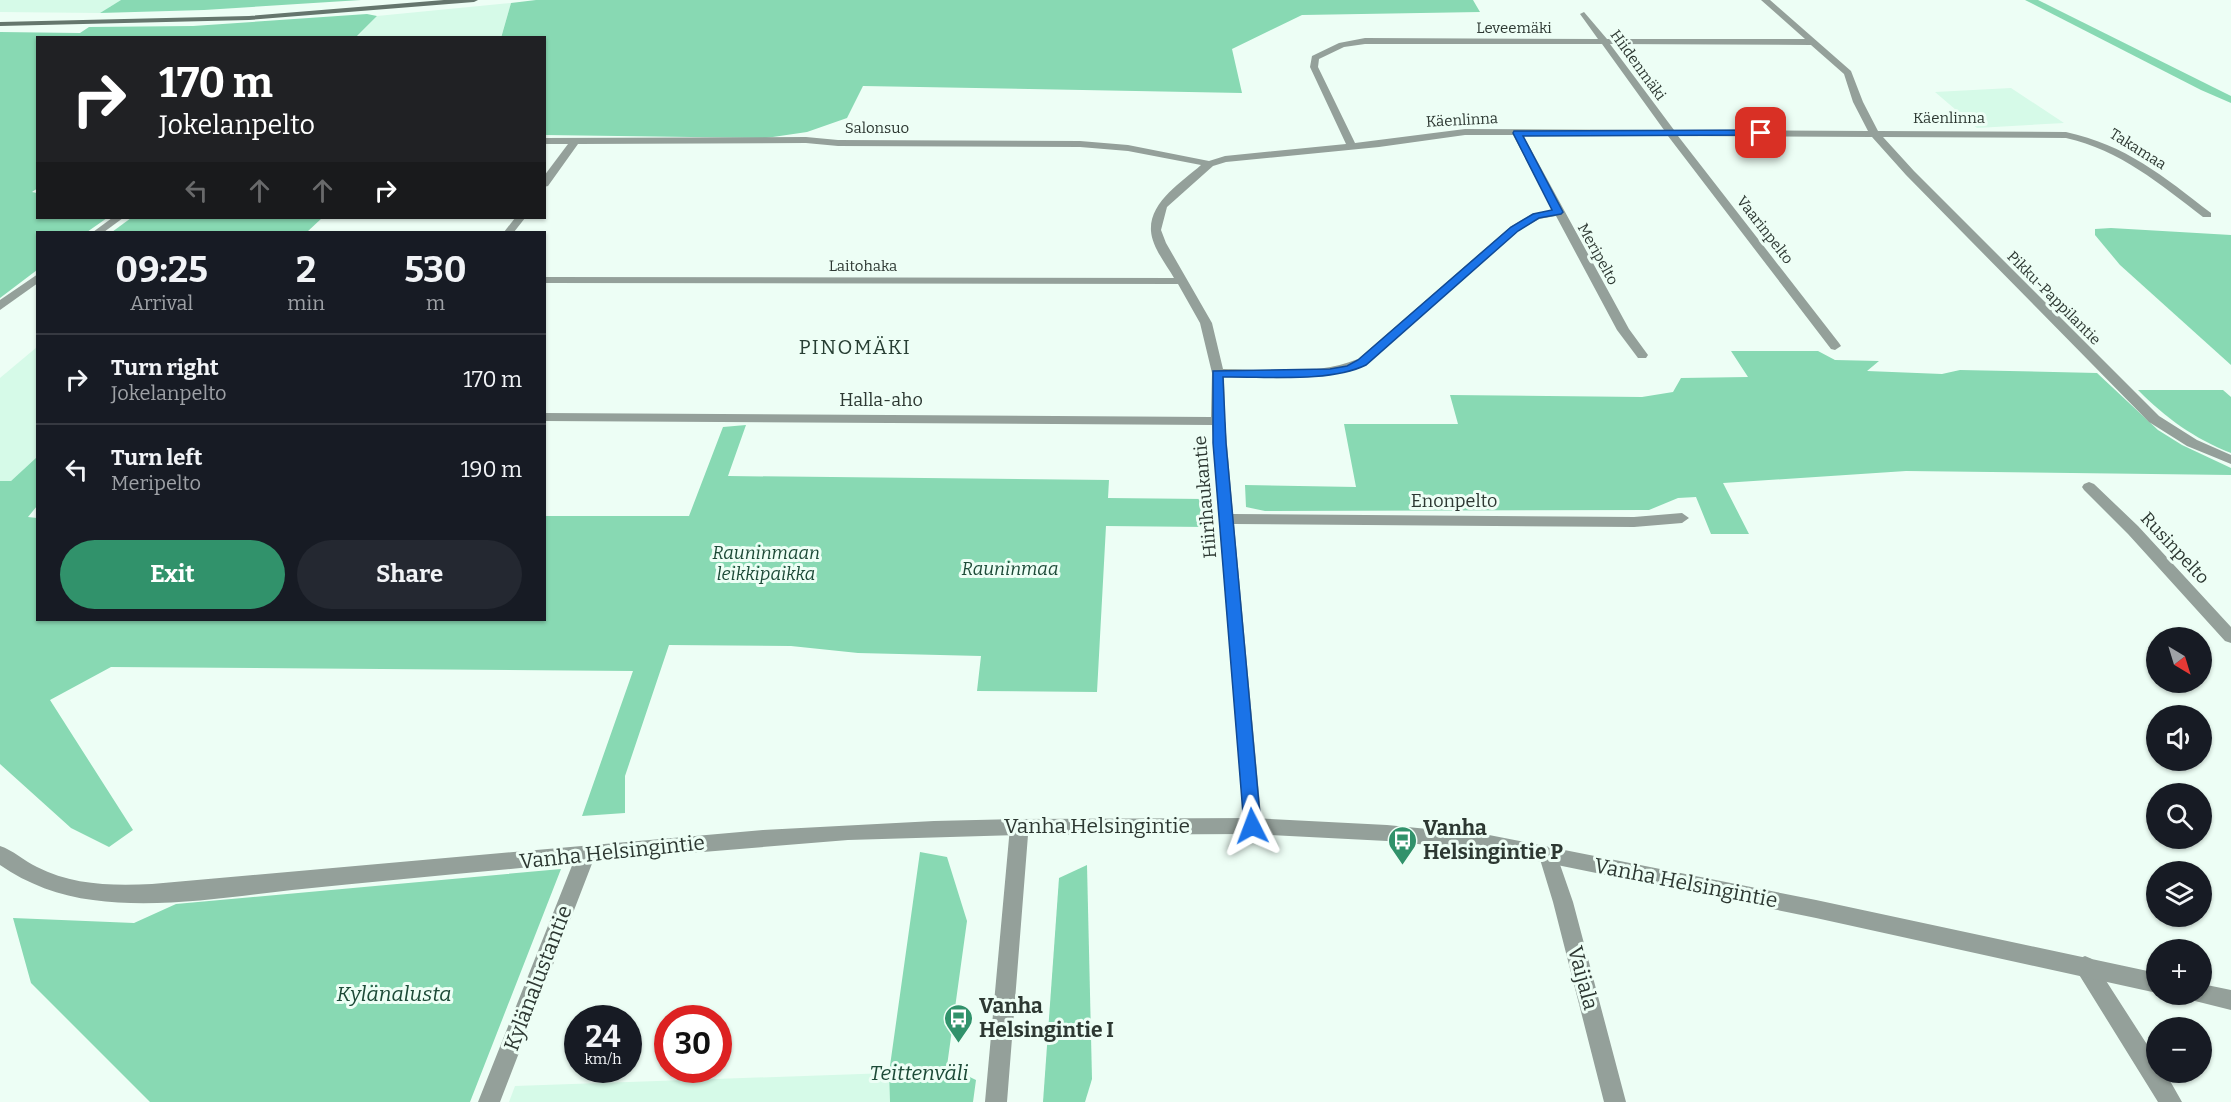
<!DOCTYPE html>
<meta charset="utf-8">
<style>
body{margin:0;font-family:Bitter,serif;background:#242831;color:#f1f3f6;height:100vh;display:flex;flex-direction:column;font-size:22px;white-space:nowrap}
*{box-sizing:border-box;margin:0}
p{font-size:20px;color:#9ea1a6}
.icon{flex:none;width:33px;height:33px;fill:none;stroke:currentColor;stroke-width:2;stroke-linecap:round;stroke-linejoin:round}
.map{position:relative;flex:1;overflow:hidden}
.panel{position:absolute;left:36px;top:231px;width:510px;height:390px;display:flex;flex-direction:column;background:#171b24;border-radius:0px;box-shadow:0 2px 4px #0004}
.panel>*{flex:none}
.guide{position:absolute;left:36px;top:36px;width:510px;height:183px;border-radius:0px;box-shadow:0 2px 4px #0004;background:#202124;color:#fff;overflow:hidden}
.needle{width:39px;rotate:142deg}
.controls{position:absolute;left:2146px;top:627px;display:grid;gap:12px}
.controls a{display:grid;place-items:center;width:66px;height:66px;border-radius:50%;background:#171b24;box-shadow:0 2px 4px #0004;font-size:30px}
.speed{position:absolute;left:564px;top:1005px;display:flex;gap:12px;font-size:30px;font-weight:700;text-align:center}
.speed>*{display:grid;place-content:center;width:78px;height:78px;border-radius:50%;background:#171b24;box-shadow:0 2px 4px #0004;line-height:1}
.speed small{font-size:15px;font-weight:400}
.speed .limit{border:9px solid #d22;background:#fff;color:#111}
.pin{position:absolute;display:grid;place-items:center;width:51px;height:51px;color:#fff;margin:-26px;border-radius:12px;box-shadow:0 3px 9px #0006}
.me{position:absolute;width:66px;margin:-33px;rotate:357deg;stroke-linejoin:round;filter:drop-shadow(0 0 4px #0008)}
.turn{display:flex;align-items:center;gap:21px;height:126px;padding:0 24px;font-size:27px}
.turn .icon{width:78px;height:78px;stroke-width:2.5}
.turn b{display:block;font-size:42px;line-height:51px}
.lanes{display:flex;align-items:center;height:57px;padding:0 24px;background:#0003;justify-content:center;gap:30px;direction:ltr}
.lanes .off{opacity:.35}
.eta{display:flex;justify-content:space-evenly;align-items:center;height:102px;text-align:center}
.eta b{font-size:36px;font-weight:700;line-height:42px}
.button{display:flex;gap:12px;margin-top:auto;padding:12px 24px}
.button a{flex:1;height:69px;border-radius:36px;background:#31926b;color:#fff;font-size:24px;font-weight:700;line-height:69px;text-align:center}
.button a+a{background:#242831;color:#f1f3f6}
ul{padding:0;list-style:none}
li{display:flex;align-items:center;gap:18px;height:90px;padding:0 24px;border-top:2px solid #363941}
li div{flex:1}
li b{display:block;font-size:22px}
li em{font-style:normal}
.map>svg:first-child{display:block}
.built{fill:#d6fae8}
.green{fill:#88d9b3}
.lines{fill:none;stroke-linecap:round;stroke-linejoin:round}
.minor{fill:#94a09a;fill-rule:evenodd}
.tertiary{fill:#94a09a;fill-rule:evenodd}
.secondary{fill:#65766d;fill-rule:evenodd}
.route{fill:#1a73e8;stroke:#114b97;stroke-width:1.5}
.labels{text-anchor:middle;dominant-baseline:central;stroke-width:6;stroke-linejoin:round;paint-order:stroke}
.far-street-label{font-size:15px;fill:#2d3832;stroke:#edfef5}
.street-label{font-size:18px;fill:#2d3832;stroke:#edfef5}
.park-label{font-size:18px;font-style:italic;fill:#1c4a37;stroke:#edfef5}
.neighbourhood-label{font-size:20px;letter-spacing:1.5px;fill:#283f34;stroke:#edfef5}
.near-street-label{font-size:21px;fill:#2d3832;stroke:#edfef5}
.near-poi-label{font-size:21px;font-weight:bold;fill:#2d3832;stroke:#edfef5;text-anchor:start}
.near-park-label{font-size:21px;font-style:italic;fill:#1c4a37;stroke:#edfef5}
</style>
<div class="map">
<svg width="2231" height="1102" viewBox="0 0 2231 1102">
<rect width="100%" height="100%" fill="#edfef5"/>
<!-- built -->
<g class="built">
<path d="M 0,0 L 121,0 L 100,13 L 0,12 Z"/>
<path d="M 511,3 L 501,37 L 356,38 L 377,16 Z"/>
<path d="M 2011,88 L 2064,123 L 1977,128 L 1935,92 Z"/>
<path d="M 37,347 L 37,457 L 11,481 L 0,481 L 0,378 Z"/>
<path d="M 889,1073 L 890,1102 L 509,1102 L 515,1086 Z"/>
</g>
<!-- green -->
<g class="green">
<path d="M 121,0 L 361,0 L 204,10 L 100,13 Z"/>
<path d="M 536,0 L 1473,0 L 1480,12 L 1302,15 L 1232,49 L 1242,93 L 863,86 L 847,118 L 807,132 L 766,138 L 545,135 L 544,38 L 501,38 L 511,3 Z"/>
<path d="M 2025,0 L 2038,0 L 2231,96 L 2231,103 L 2201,90 Z"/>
<path d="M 367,14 L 377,16 L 356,37 L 38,38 L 38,188 L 32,192 L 37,193 L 38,218 L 107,218 L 87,232 L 38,232 L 37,270 L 0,298 L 0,32 L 80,33 L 89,27 L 193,26 Z"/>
<path d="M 131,218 L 322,218 L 307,232 L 112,232 Z"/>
<path d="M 2111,228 L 2231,235 L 2231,365 L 2120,265 L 2095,235 L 2095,229 Z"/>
<path d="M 1731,351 L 1818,351 L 1835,360 L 1879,361 L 1867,371 L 1942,374 L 1960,370 L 2097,373 L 2158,430 L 2182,445 L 2231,468 L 2231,475 L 1906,471 L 1723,483 L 1749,534 L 1711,534 L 1696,497 L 1678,498 L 1649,510 L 1265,511 L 1246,507 L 1245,485 L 1356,487 L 1344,424 L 1458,424 L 1450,395 L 1642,397 L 1673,392 L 1681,378 L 1748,377 Z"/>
<path d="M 2138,390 L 2223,390 L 2231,397 L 2231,453 C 2193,438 2166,418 2138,390 Z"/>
<path d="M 746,425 L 728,476 L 1109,480 L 1108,498 L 1204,499 L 1206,527 L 1106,526 L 1097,692 L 977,691 L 981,656 L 858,653 L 791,646 L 669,645 L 625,776 L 625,813 L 582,816 L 633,671 L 111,667 L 50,700 L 133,830 L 109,847 L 71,828 L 0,764 L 0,481 L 11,481 L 37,457 L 37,506 L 28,517 L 37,518 L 38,620 L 544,620 L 545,516 L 689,516 L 723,427 Z"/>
<path d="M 920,852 L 947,857 L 967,921 L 947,1066 L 976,1080 L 973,1102 L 890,1102 L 889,1073 Z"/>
<path d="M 1087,865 L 1092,1079 L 1085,1102 L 1043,1102 L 1059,878 Z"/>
<path d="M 561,869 L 470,1102 L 150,1102 L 31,983 L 13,918 L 134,923 L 176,904 Z"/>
</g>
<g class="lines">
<!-- minor -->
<g class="minor">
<path d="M 1761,0 L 1770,0 L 1851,71 L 1863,102 L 1878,131 L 2066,132 C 2126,145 2163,176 2211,213 L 2211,217 L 2203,217 C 2160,184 2120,150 2066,138 L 1883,137 L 1914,171 L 2159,416 L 2197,440 L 2231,455 L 2231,464 L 2187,446 L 2149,422 L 1906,175 L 1872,137 L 1678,136 L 1839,343 L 1841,346 L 1835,350 L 1831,349 L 1668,136 L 1523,135 L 1629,329 L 1648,355 L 1646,358 L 1638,358 L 1617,330 L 1556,216 L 1539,219 L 1518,231 L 1366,365 C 1321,382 1272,378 1224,377 L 1225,421 L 1233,514 L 1634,517 L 1682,513 L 1689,518 L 1682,523 L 1634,527 L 1234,524 L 1262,826 L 1260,832 L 1253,834 L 1246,832 L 1244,826 L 1212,425 L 544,421 L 544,413 L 1211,417 L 1212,373 L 1200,323 L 1178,284 L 544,283 L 544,277 L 1174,278 C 1166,264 1152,247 1151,231 C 1149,202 1182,182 1201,165 L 1128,151 L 1080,147 L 838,146 L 806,143 L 578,144 L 548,186 L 544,187 L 544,176 L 568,144 L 544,144 L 544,138 L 806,137 L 838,140 L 1080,141 L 1128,145 L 1209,161 L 1225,156 L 1346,144 L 1310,67 L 1312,56 L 1339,43 L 1365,38 L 1598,39 L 1580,14 L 1584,12 L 1607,39 L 1805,39 ZM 1365,44 L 1602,44 L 1664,130 L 1465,129 L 1355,143 L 1318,67 L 1319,59 L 1344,47 ZM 1610,44 L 1811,45 L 1844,74 L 1853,102 L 1868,131 L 1674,130 ZM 1465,135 L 1513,135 L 1553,210 L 1532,214 L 1510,227 L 1358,359 C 1315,376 1268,370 1223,369 L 1212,323 L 1166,243 L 1161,230 L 1167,207 L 1213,166 L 1226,162 L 1379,147 Z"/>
<path d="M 112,218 L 123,218 L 104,232 L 93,232 Z"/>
<path d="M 515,218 L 525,218 L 514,232 L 504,232 Z"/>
<path d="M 38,274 L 38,283 L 0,310 L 0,300 Z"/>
<path d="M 2089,482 L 2094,484 L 2138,526 L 2231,627 L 2231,643 L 2225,641 L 2128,534 L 2084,490 L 2082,487 L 2084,484 Z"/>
<path d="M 1019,819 L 1026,821 L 1028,827 L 1026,833 L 1019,835 L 848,840 L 593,861 L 500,1102 L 478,1102 L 573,863 C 480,872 386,880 292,890 C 228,897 158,909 93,900 C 60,896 27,884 0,865 L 0,846 C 13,850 24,861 37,867 C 72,885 112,886 152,884 L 763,830 L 934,821 Z"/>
<path d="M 1548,848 L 1555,850 L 1557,856 L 1573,902 L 1626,1102 L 1604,1102 L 1553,902 L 1539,856 L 1541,850 Z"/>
<path d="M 2085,956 L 2092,959 L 2157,1060 L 2157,1072 L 2165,1072 L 2182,1102 L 2158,1102 L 2078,973 L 2075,966 L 2078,959 Z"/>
</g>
<!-- tertiary -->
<g class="tertiary">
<path d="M 1253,818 L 1387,825 L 1489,835 L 1816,900 L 2157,973 L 2157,993 L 1816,918 L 1489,851 L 1387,841 L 1253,834 L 1028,835 L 1007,1102 L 985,1102 L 1010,827 L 1012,821 L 1019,819 Z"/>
<path d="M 2202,984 L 2231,990 L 2231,1010 L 2195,1001 L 2192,994 L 2202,994 Z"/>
</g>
<!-- secondary -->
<path class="secondary" d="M 444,0 L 478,0 L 474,2 L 249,20 L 0,26 L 0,22 L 249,16 Z"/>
</g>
<!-- route -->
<path class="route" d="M 1761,130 L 1764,131 L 1764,135 L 1523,136 L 1563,212 L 1561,214 L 1539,218 L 1518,231 L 1366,365 C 1329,383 1265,376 1223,377 L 1226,443 L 1261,826 L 1258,831 L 1252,833 L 1247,831 L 1244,826 L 1213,443 L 1213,371 L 1330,369 L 1347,366 L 1358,360 L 1511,227 L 1533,214 L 1552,210 L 1513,133 L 1514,131 Z"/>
<!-- icons -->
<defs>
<symbol id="bus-pin" viewBox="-11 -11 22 30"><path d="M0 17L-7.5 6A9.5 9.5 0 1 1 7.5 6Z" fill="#31926b" stroke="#edfef5"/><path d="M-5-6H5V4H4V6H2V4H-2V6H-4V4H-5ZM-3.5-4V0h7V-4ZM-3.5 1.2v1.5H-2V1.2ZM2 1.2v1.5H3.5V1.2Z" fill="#fff"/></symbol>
</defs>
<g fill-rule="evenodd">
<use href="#bus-pin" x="1386" y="824" width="33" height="45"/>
<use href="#bus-pin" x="942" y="1002" width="33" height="45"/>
</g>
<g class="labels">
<!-- far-street labels -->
<g class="far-street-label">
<text x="1514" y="28">Leveemäki</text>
<text transform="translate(1638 65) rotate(54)">Hiidenmäki</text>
<text x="1949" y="118">Käenlinna</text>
<text transform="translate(1462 120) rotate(-3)">Käenlinna</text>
<text x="877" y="128">Salonsuo</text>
<text transform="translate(2138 149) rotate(32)">Takamaa</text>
<text transform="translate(1765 230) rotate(52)">Vaarinpelto</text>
<text transform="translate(1598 254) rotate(61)">Meripelto</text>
<text x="863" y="266">Laitohaka</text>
<text transform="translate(2054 298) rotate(45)">Pikku-Pappilantie</text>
</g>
<!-- street labels -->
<g class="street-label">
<text x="881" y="400">Halla-aho</text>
<text transform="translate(1205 497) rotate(-95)">Hiirihaukantie</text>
<text x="1454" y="501">Enonpelto</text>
<text transform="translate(2175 548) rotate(47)">Rusinpelto</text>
</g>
<!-- park labels -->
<g class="park-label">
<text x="766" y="553">Rauninmaan<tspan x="766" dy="21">leikkipaikka</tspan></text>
<text x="1010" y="569">Rauninmaa</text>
</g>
<!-- neighbourhood labels -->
<g class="neighbourhood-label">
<text x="855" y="347">PINOMÄKI</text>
</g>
<!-- near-street labels -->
<g class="near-street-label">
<text x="1097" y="826">Vanha Helsingintie</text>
<text transform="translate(612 852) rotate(-6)">Vanha Helsingintie</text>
<text transform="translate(1686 883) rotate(11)">Vanha Helsingintie</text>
<text transform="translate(538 978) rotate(-69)">Kylänalustantie</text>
<text transform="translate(1583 978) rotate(75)">Vaijala</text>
</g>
<!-- near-poi labels -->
<g class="near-poi-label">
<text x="1423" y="828">Vanha<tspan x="1423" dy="24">Helsingintie P</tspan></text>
<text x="979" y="1006">Vanha<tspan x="979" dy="24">Helsingintie I</tspan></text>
</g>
<!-- near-park labels -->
<g class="near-park-label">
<text x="394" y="994">Kylänalusta</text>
<text x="919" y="1073">Teittenväli</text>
</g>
</g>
</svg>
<div class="controls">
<a><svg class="needle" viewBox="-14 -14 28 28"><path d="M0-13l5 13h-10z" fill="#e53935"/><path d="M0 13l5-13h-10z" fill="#9ea1a6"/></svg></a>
<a><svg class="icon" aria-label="sound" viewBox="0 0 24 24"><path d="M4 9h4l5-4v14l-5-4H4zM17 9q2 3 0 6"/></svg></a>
<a><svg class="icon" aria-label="search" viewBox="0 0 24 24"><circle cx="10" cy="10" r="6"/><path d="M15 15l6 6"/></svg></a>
<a><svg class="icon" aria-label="layers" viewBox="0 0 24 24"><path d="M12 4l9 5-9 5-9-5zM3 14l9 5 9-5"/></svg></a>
<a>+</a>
<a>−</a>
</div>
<div class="speed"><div>24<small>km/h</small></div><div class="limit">30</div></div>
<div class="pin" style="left:1761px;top:133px;background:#d93025"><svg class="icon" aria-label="arrive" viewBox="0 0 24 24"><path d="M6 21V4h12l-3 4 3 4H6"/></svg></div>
<svg class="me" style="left:1252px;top:826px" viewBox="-20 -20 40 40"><path d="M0-17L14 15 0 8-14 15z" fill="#1a73e8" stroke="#fff" stroke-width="4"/></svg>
<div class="guide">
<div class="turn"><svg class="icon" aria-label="right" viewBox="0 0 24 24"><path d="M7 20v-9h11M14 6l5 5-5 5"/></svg><div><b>170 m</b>Jokelanpelto</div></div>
<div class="lanes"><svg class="icon off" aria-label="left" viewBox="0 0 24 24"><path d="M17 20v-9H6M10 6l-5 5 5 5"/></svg><svg class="icon off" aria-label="ahead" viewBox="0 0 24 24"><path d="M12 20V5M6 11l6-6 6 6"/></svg><svg class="icon off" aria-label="ahead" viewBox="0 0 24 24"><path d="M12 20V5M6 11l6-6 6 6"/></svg><svg class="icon" aria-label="right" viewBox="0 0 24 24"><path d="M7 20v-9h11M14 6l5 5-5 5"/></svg></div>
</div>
<section class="panel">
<div class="eta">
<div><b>09:25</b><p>Arrival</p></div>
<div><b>2</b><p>min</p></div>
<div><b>530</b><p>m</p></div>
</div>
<ul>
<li><svg class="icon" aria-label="right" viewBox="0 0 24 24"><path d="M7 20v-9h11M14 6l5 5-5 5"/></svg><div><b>Turn right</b><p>Jokelanpelto</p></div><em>170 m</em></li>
<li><svg class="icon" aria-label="left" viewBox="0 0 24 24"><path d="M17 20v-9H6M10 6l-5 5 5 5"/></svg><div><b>Turn left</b><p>Meripelto</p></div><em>190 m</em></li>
</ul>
<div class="button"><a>Exit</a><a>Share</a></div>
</section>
</div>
